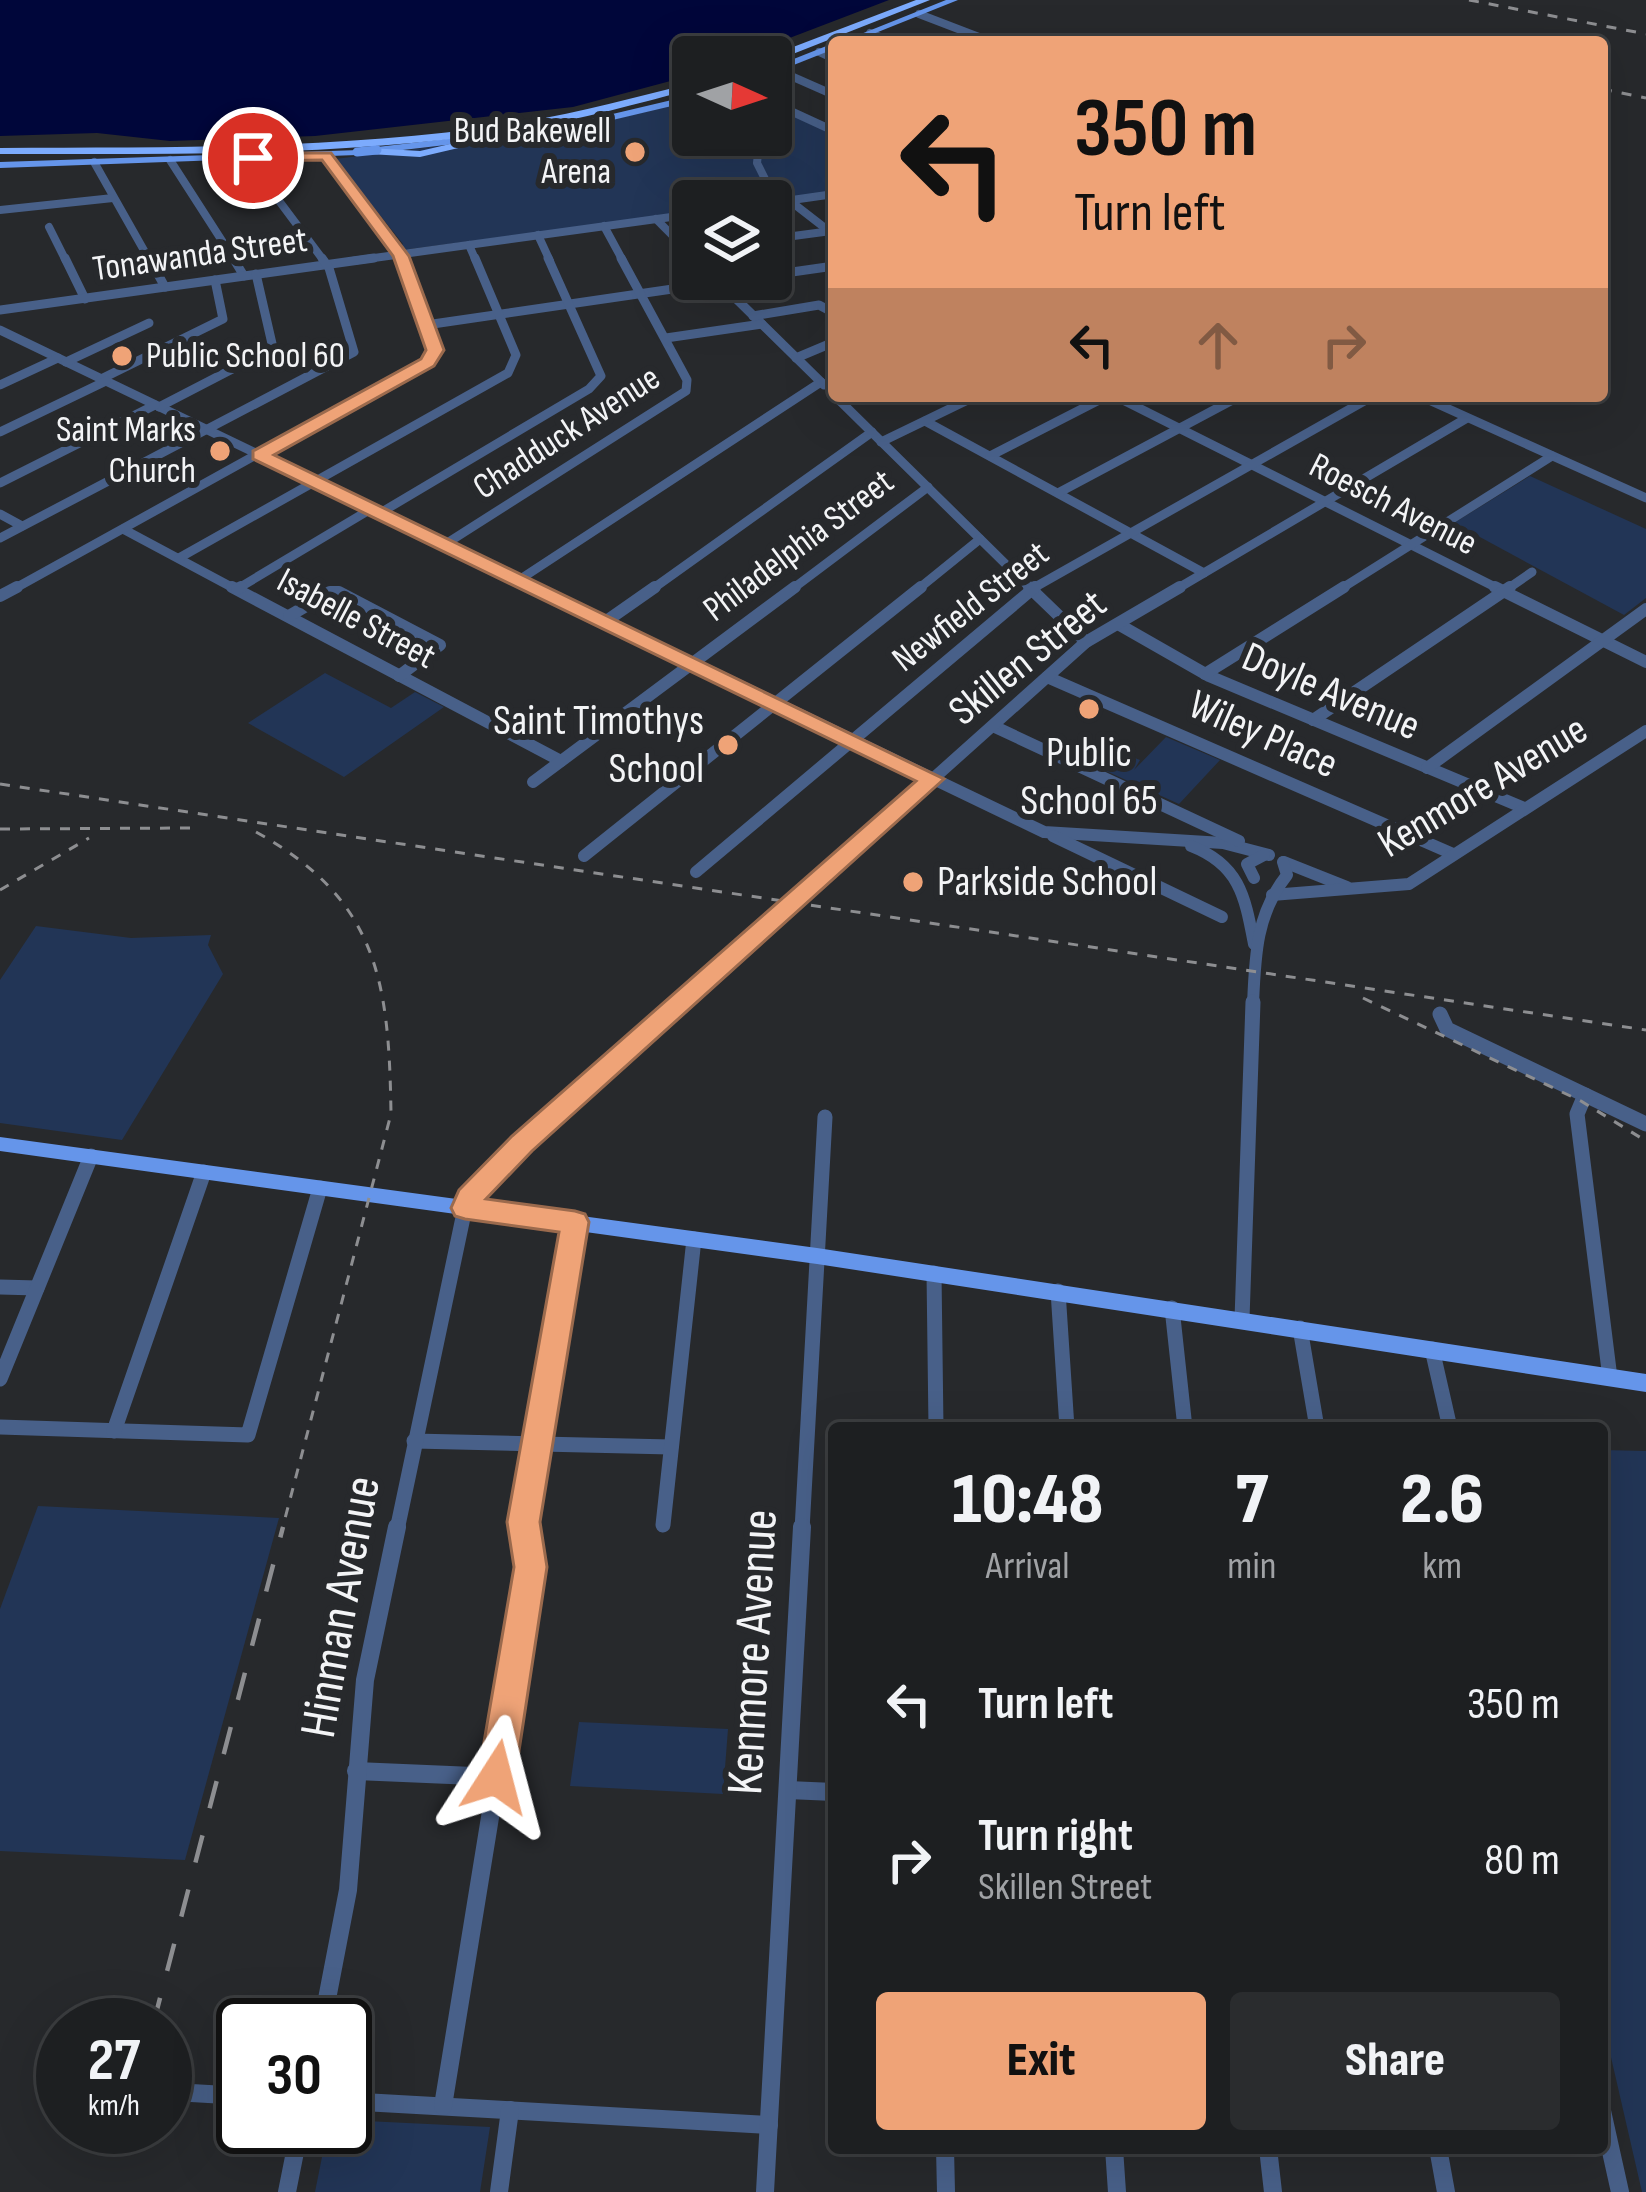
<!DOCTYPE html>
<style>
body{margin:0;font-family:"Sofia Sans Condensed",sans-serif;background:#2a2c2e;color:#f1f3f6;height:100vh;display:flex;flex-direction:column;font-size:45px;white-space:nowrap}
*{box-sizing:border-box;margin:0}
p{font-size:39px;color:#a0a2a5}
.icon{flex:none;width:66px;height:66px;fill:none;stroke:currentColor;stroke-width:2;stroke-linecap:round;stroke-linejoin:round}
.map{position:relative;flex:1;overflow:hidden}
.drawer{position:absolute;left:828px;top:1422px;width:780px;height:732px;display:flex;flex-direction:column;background:#1d1f21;border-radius:12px;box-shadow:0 12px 48px #0002,0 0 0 3px #3b3d3f}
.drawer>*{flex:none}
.top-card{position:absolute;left:828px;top:36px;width:780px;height:366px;border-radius:12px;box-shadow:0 12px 48px #0002,0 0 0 3px #3b3d3f;background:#efa377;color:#111;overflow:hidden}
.needle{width:78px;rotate:93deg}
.buttons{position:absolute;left:672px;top:36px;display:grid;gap:24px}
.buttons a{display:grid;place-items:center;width:120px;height:120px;border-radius:12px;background:#1d1f21;box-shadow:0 12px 48px #0002,0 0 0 3px #3b3d3f;font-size:60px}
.speed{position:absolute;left:36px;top:1998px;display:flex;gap:24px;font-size:60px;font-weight:700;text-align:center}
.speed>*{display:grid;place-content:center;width:156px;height:156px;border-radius:50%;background:#1d1f21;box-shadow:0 12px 48px #0002,0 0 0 3px #3b3d3f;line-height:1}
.speed small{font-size:30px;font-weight:400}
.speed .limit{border:6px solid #111;border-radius:18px;background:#fff;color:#111}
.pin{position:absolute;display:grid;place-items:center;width:102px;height:102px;color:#fff;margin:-51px;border:6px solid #fff;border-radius:50%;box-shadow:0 3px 12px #0007}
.me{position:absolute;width:132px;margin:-66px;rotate:9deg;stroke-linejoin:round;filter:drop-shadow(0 0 9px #0008)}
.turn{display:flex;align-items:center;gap:42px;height:252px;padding:0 48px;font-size:54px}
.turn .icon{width:156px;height:156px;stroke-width:2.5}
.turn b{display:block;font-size:84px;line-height:102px}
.lanes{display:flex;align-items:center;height:114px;padding:0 48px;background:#0003;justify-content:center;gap:60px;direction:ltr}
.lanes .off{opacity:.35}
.eta{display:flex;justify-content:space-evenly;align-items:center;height:204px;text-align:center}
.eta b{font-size:72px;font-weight:800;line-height:84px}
.button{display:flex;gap:24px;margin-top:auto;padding:24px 48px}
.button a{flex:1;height:138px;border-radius:12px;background:#efa377;color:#111;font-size:48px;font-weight:800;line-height:138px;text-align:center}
.button a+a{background:#2a2c2e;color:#f1f3f6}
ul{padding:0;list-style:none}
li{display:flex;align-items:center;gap:36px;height:156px;padding:0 48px}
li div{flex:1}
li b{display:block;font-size:45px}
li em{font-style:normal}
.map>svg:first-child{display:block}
.green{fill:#223556}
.water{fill:#00063a}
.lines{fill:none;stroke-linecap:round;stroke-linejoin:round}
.minor-far4{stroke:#486089;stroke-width:8}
.minor-far3{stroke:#486089;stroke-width:9}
.minor-far2{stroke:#486089;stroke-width:12}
.minor-far1{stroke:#486089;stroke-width:15}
.minor{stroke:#486089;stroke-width:18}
.major{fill:#6595ea;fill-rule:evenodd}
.highway{fill:#7cabfd;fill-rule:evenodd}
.rail-far1{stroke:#8d8e91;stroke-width:3;stroke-dasharray:10 10;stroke-linecap:butt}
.rail{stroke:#8d8e91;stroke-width:4.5;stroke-dasharray:28 28;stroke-linecap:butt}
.major-bridge{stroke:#6595ea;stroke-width:9}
.route{fill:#efa377;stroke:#9b6a4d;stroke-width:3}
.poi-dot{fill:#efa377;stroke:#27292c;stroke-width:4.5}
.labels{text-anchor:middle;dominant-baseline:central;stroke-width:12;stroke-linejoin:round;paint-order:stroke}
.far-poi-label{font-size:36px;fill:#f3f4f6;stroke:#27292c;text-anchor:end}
.far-street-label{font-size:36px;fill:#f3f4f6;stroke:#27292c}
.street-label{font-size:42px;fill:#f3f4f6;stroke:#27292c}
.poi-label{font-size:42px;fill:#f3f4f6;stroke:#27292c;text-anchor:end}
.near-street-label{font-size:51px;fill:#f3f4f6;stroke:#27292c}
</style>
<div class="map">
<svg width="1646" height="2192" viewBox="0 0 1646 2192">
<rect width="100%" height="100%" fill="#27292c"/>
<!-- green -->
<g class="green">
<path d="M 693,101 L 693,135 L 771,135 L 771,105 L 834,134 L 834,191 L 767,201 L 693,201 L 693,212 L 402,250 L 399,246 L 403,244 L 335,159 L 567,130 Z"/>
<path d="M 1530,476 L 1646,529 L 1646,598 L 1624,615 L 1454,523 Z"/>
<path d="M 325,673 L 391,708 L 415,692 L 444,707 L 344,777 L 248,723 Z"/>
<path d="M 1166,737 L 1220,760 L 1179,804 L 1106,771 L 1122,753 L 1140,760 L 1134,770 Z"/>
<path d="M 36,926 L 131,938 L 211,935 L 208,945 L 223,974 L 122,1140 L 0,1123 L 0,980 Z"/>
<path d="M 1602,1450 L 1646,1451 L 1646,2192 L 1642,2192 L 1602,2018 Z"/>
<path d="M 38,1506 L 279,1518 L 185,1860 L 0,1851 L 0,1609 Z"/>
<path d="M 579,1722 L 728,1729 L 723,1794 L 570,1786 Z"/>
<path d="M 345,2120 L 490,2127 L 480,2192 L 315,2192 L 328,2127 L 345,2127 Z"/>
</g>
<!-- water -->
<path class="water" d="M 0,0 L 889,0 L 740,57 L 693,57 L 693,75 L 573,107 L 315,136 L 170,141 L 97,133 L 0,136 Z"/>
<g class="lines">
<!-- minor-far4 -->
<g class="minor-far4">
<path d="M 919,14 L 992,42"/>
<path d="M 870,33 L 893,42"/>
<path d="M 819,52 L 834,59"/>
<path d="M 775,69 L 834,95"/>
<path d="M 771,102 L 834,131"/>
<path d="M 760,135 L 757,163 L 767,183 L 834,235"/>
<path d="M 326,156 L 402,261"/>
<path d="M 247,158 L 324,261"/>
<path d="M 170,160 L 235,261"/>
<path d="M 94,162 L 150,261"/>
<path d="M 771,203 L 834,194"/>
<path d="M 0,210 L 113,198"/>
<path d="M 656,219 L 693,256"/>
<path d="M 604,226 L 623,261"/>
<path d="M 49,227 L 66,261"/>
<path d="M 538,235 L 550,261"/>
<path d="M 771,239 L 831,231"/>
<path d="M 469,245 L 476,261"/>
<path d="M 352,261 L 693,214"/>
</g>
<!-- minor-far3 -->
<g class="minor-far3">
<path d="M 65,258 L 85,299"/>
<path d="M 149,258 L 165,287"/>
<path d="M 233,258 L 244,276"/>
<path d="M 771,275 L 834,266"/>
<path d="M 716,279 L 824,385"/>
<path d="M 0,310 L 374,258"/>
<path d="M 753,316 L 819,305 L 834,313"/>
<path d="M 426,325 L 741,279"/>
<path d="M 0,330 L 540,590"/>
<path d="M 666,338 L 762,324"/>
<path d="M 796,358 L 834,342"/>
<path d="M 66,362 L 149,323"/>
<path d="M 101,379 L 223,319 L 215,280"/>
<path d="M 0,385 L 58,358"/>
<path d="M 835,396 L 1032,590"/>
<path d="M 1115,396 L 1501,590"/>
<path d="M 1420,396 L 1646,498"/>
<path d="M 159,407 L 273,348 L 256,274"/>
<path d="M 925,421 L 1204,573"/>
<path d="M 0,432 L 106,381"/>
<path d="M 881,442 L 976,396"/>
<path d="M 990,456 L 1107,396"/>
<path d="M 0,483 L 155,405"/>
<path d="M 1058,493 L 1240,396"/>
<path d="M 380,513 L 589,389 L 601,376 L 548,258"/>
<path d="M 0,514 L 22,526"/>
<path d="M 123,529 L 237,590"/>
<path d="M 0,538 L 354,352 L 329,268 L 322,258"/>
<path d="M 444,545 L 686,391 L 687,380 L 621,258"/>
<path d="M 179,558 L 508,373 L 516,355 L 475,258"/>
<path d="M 519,580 L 821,382"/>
<path d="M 237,589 L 371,509"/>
<path d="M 12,590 L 433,357 L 435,349 L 401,258"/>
<path d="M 651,590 L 872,432"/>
<path d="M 791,590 L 928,487"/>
<path d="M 917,590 L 980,539"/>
<path d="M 1030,590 L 1373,396"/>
<path d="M 1175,590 L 1467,418"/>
<path d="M 1339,590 L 1552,456"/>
<path d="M 1506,590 L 1532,572"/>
</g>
<!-- minor-far2 -->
<g class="minor-far2">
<path d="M 232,587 L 561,761"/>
<path d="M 534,587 L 1044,832 L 1223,843 L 1269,855"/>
<path d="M 1029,587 L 1086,642"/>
<path d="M 1495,587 L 1646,662"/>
<path d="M 237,589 L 241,587"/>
<path d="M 0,596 L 17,587"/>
<path d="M 289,616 L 330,592 L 339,592 L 440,645 L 399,676"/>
<path d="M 605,622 L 655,587"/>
<path d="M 1118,624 L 1209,676 L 1524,808"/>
<path d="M 1205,674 L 1344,587"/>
<path d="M 1047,677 L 1453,854"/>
<path d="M 1313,720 L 1510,587"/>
<path d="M 993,726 L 1239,841"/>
<path d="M 1427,768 L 1646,609"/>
<path d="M 533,782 L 795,587"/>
<path d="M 1053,836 L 1222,917"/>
<path d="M 1191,846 C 1240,865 1245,897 1254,944"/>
<path d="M 584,856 L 921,587"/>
<path d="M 1284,862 L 1347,887"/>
<path d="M 696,872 L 1035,587"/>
<path d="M 1254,878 L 1247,864 L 1264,855"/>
<path d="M 1272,895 L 1409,884 L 1646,731"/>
<path d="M 680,1005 L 1086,642 L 1180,587"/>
<path d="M 1253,1005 C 1255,956 1256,914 1287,875 L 1283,862"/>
</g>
<!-- minor-far1 -->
<g class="minor-far1">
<path d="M 1440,1014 L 1447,1029 L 1646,1124"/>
<path d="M 1585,1095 L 1577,1114 L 1610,1378"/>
<path d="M 934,1273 L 936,1428"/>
<path d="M 0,1287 L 37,1288"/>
<path d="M 1058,1291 L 1067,1428"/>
<path d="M 1172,1308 L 1185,1428"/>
<path d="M 1242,1319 L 1253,1002"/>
<path d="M 1300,1328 L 1317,1428"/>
<path d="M 1432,1349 L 1450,1428"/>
<path d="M 0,1379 L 91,1156"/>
<path d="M 0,1427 L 248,1435 L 320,1188"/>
<path d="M 114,1431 L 204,1172"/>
<path d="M 414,1441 L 671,1447"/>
<path d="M 663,1525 L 694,1239"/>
<path d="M 397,1530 L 465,1208 L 474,1189 L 684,1002"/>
<path d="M 524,1530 L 575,1223"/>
<path d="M 802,1530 L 825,1117"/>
</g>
<!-- minor -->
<g class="minor">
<path d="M 356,1771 L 497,1777"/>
<path d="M 788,1790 L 834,1792"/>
<path d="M 322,2025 L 348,1890 L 365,1680 L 397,1527"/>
<path d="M 174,2092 L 243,2096"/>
<path d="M 345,2101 L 769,2125"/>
<path d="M 443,2106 L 528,1584 L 524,1527"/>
<path d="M 1602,2111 L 1620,2192"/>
<path d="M 945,2148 L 946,2192"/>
<path d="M 1114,2148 L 1117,2192"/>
<path d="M 1268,2148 L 1273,2192"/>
<path d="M 1438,2148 L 1446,2192"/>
<path d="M 287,2192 L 300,2127"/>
<path d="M 499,2192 L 510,2110"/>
<path d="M 765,2192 L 802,1527"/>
</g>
<!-- major -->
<g class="major">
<path d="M 946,0 L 958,0 L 853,42 L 841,42 Z"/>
<path d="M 834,43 L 834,49 L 771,74 L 771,68 Z"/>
<path d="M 693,95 L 693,101 L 566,131 L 377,153 L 372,150 L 377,147 L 566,125 Z"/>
<path d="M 360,150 L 362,152 L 357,155 L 0,168 L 0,162 Z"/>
<path d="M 0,1137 L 817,1248 L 1646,1374 L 1646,1392 L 817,1264 L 0,1151 Z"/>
</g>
<!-- highway -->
<g class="highway">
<path d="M 916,0 L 930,0 L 775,61 L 767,57 Z"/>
<path d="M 693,83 L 693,89 C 637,104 581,119 523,129 C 350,157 174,154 0,154 L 0,148 C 174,147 350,150 523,122 C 581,112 637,97 693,83 Z"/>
<path d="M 480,137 L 484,138 L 484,142 L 420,157 L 369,154 L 363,151 L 369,148 L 420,151 Z"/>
</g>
<!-- rail-far1 -->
<g class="rail-far1">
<path d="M 1469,0 L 1646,34"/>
<path d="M 1602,89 L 1646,98"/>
<path d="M 0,784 L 1646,1030"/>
<path d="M 0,829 L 191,828"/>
<path d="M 256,832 C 379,900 389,983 391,1114 L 282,1530"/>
<path d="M 0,890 L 89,838"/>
<path d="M 1363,998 L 1581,1101 L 1646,1141"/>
</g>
<!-- rail -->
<path class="rail" d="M 153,2025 L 283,1527"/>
<!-- major-bridge -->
<path class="major-bridge" d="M 357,152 L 377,150"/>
</g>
<!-- route -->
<path class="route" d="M 253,153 L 331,153 L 409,256 L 444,350 L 434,366 L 274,455 L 944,779 L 532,1151 L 486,1199 L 575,1211 L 585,1214 L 589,1222 L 540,1522 L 547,1567 L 515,1777 L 509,1790 L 496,1795 L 484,1790 L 478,1777 L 514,1567 L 507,1522 L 559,1232 L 465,1219 L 455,1216 L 451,1208 L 459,1190 L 512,1136 L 916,781 L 253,459 L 253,451 L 421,359 L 426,350 L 393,256 L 322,160 L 247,161 L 245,158 Z"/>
<!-- markers -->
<g class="poi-dot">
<circle cx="635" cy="152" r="12"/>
<circle cx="122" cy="356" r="12"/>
<circle cx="220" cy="451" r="12"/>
<circle cx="1089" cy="709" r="12"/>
<circle cx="728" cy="745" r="12"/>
<circle cx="913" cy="882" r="12"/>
</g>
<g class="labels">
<!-- far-poi labels -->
<g class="far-poi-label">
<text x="611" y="131">Bud Bakewell<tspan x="611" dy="41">Arena</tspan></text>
<text x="146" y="356" text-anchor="start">Public School 60</text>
<text x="196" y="430">Saint Marks<tspan x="196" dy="41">Church</tspan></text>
</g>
<!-- far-street labels -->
<g class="far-street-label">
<text transform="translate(200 255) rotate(-8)">Tonawanda Street</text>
<text transform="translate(567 433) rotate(-33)">Chadduck Avenue</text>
<text transform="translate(1393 505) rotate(27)">Roesch Avenue</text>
<text transform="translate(799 546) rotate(-37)">Philadelphia Street</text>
<text transform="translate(971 607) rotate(-38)">Newfield Street</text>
<text transform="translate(356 619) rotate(28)">Isabelle Street</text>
</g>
<!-- street labels -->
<g class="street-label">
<text transform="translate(1028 658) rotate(-39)">Skillen Street</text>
<text transform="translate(1331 692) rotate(23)">Doyle Avenue</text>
<text transform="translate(1263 735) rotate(24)">Wiley Place</text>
<text transform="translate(1483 787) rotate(-31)">Kenmore Avenue</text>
</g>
<!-- poi labels -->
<g class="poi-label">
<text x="704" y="721">Saint Timothys<tspan x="704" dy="48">School</tspan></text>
<text x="1089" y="753" text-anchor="middle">Public<tspan x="1089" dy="48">School 65</tspan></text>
<text x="937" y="882" text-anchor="start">Parkside School</text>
</g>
<!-- near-street labels -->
<g class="near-street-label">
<text transform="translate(341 1607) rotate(-80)">Hinman Avenue</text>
<text transform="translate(753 1652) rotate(-87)">Kenmore Avenue</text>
</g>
</g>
</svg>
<div class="buttons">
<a><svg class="needle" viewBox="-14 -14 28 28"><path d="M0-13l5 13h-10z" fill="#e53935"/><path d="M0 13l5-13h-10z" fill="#a0a2a5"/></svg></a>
<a><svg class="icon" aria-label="layers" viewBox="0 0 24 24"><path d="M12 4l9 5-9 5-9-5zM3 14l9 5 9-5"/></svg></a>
</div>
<div class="speed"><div>27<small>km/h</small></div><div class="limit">30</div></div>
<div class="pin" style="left:253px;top:158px;background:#d93025"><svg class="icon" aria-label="arrive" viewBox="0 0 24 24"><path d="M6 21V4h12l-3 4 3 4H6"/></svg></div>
<svg class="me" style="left:496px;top:1777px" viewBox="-20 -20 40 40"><path d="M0-17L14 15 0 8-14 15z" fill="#efa377" stroke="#fff" stroke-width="4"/></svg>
<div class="top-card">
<div class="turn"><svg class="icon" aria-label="left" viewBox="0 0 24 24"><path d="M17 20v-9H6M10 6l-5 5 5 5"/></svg><div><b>350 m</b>Turn left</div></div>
<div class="lanes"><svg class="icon" aria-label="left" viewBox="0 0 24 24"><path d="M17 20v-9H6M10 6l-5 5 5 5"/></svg><svg class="icon off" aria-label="ahead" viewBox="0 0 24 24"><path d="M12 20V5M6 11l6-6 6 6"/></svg><svg class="icon off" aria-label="right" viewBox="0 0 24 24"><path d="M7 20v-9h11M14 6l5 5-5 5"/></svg></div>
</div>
<section class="drawer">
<div class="eta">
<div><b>10:48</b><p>Arrival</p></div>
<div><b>7</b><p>min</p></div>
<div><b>2.6</b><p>km</p></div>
</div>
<ul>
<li><svg class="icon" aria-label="left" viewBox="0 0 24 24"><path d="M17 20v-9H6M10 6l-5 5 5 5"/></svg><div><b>Turn left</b></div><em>350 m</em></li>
<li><svg class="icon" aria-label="right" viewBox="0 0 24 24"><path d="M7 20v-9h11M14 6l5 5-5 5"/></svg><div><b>Turn right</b><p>Skillen Street</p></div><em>80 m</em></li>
</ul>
<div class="button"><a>Exit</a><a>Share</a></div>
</section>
</div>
